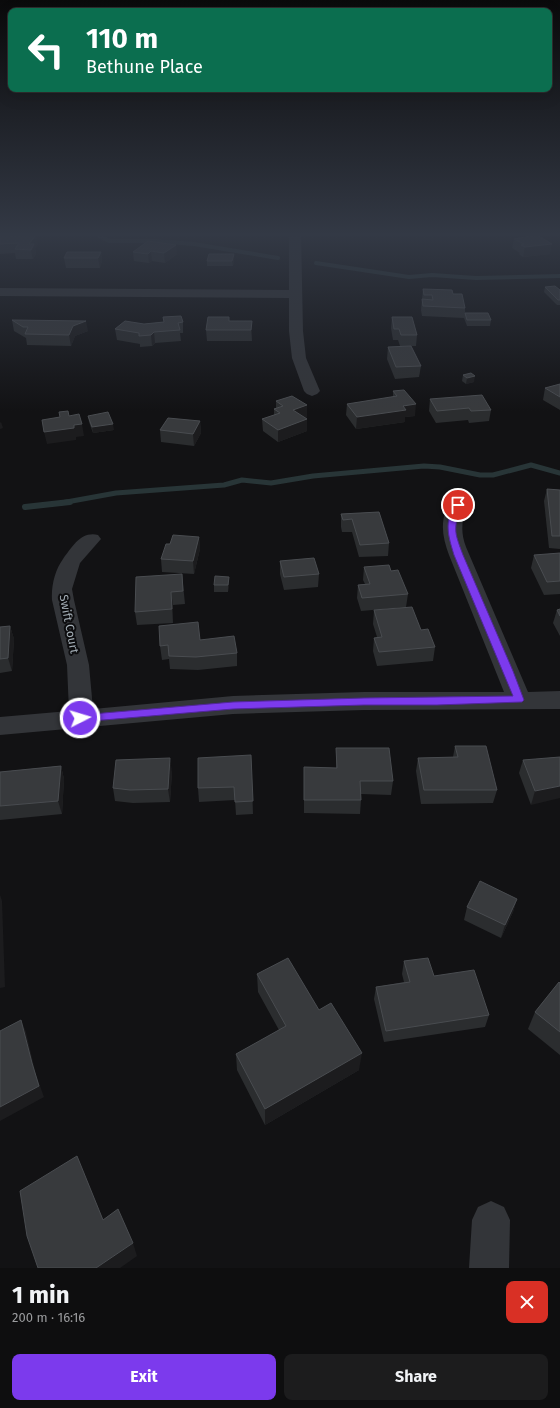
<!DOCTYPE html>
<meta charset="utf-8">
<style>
body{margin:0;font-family:"Fira Sans",sans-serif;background:#1c1c1d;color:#f1f3f6;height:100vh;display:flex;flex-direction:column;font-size:15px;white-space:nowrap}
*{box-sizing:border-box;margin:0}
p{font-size:13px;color:#9b9c9e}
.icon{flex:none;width:22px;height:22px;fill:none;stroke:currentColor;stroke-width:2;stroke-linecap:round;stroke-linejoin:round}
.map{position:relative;height:1268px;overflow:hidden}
.sheet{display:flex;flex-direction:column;background:#0e0e0f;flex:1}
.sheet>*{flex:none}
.hud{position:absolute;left:8px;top:8px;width:544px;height:84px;border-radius:8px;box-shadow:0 4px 16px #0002,0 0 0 1px #2e2e2f;background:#0b6e4f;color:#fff;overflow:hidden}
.pin{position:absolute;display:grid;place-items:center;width:34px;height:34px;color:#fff;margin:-17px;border:2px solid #fff;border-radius:50%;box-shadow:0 1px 4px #0007}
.me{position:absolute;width:44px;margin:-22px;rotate:85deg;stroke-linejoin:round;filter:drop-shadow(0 0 3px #0008)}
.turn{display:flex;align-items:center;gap:14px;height:84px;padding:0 12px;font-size:18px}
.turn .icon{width:52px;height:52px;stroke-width:2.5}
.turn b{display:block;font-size:28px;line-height:34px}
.round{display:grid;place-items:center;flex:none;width:42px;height:42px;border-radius:8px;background:#1c1c1d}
.head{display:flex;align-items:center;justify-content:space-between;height:68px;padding:0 12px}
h1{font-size:24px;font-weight:700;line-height:30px}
.primary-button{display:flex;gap:8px;margin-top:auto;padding:8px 12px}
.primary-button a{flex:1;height:46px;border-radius:8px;background:#7c3aed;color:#fff;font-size:16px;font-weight:700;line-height:46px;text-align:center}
.primary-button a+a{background:#1c1c1d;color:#f1f3f6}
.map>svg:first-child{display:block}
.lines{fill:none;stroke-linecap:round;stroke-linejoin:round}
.stream-far2{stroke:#283537;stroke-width:4}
.stream-far1{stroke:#283537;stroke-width:5}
.stream{stroke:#283537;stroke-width:6}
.street{fill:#333539;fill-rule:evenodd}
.wall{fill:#2b2d2f}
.shaded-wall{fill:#1c1c1e}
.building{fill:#383a3d;stroke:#494c50}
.route{fill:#7c3aed;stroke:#51269a}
.labels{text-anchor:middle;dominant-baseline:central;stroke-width:4;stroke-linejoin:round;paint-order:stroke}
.street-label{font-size:12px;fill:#a3adb5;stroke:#0d0d0f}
</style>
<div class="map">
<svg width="560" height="1268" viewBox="0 0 560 1268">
<rect width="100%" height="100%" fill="#121214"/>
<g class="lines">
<!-- stream-far2 -->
<g class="stream-far2">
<path d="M 94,233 L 109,241 L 156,241 L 194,244 L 278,258"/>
<path d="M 316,263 L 409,277 L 432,275 L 476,278 L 560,276"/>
</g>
<!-- stream-far1 -->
<path class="stream-far1" d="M 61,503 L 116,493 L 224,485 L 242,480 L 271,483 L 313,476 L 424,466 L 440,467 L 480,475 L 493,475 L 531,465 L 560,473"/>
<!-- stream -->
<path class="stream" d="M 25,507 L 70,502"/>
<!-- street -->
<g class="street">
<path d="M 289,233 L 301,233 L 303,331 L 306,358 L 320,391 L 317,394 L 312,396 L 307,394 L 304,391 L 292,358 L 289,331 L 289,298 L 0,296 L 0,288 L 289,290 Z"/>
<path d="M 458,499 L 465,501 L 467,505 C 462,520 460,531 466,547 L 528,692 L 560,691 L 560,709 L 364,710 L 233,714 L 0,735 L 0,717 L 69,711 L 67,665 L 52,600 C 51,586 55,570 63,559 C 72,547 81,531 98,535 L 101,539 L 80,563 L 72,589 L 74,600 L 89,665 L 93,709 L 233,696 L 364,692 L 504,692 L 449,555 C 442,536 439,519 451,501 Z"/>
<path d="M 491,1201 L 504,1207 L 510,1220 L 509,1268 L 469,1268 L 472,1220 L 478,1207 Z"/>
</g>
</g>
<!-- wall -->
<g class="wall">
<path d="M 0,234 L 12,234 L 13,236 L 38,244 L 35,248 L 36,254 L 33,259 L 16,259 L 15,253 L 0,254 Z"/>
<path d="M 514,239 L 550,254 L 523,257 L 519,254 L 520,253 L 512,248 Z"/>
<path d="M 148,241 L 177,254 L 165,263 L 152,261 L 149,263 L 134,261 L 133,252 Z"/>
<path d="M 101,252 L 102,261 L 100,268 L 66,268 L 64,258 Z"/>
<path d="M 234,254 L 234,259 L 233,266 L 207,266 L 207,261 Z"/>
<path d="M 545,287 L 560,290 L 560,305 L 557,305 L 544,292 Z"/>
<path d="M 423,289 L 453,294 L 465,308 L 465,313 L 491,320 L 490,326 L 467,326 L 464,318 L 422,316 L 421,310 Z"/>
<path d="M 163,317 L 183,322 L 183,333 L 180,333 L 181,341 L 155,343 L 152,346 L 140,347 L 140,344 L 117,340 L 115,329 L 144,324 L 164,322 Z"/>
<path d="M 392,317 L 417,335 L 416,346 L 400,346 L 398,340 L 393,340 L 391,328 Z"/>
<path d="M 12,320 L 88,331 L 75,336 L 71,346 L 27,345 L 26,338 L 14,331 Z"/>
<path d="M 229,321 L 252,321 L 252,341 L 207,341 L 206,330 Z"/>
<path d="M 388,347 L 421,366 L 419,377 L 395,379 L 387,359 Z"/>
<path d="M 463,375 L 474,382 L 466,384 L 462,381 Z"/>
<path d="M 560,384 L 560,410 L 543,400 L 545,388 Z"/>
<path d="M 393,391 L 415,416 L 405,417 L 405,422 L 356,429 L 346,415 L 347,404 L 393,397 Z"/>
<path d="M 430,399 L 491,410 L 489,421 L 469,423 L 468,420 L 436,423 L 429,411 Z"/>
<path d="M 276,401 L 307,405 L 307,417 L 305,418 L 307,419 L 307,431 L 278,442 L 263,431 L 262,419 L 274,415 L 274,409 L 276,408 Z"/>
<path d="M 88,416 L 114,430 L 93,433 L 89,422 Z"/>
<path d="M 200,421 L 201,433 L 194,446 L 161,442 L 160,430 Z"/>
<path d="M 547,489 L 560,490 L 560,549 L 549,548 L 544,501 Z"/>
<path d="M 379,512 L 389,543 L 388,556 L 359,557 L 352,532 L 342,532 L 341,527 L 341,514 Z"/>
<path d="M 199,537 L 200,549 L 194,574 L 162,572 L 161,559 L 170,544 Z"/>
<path d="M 560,553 L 560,594 L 544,595 L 531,568 L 534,555 Z"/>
<path d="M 280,561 L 319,574 L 318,587 L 284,590 L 280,574 Z"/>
<path d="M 364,567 L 391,571 L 408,594 L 406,607 L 361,611 L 357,598 L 358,585 L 365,584 L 363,580 Z"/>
<path d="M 182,574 L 185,604 L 173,605 L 173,623 L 137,625 L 135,612 Z"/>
<path d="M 229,583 L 228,592 L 214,592 L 214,585 Z"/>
<path d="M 560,609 L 560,636 L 553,623 L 557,610 Z"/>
<path d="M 374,610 L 421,630 L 435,647 L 433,661 L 377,666 L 373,651 L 374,638 L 377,637 L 373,624 Z"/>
<path d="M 10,626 L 14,639 L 12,671 L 0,673 L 0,627 Z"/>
<path d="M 200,640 L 237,653 L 237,666 L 198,670 L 170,669 L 169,659 L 162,660 L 160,646 Z"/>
<path d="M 455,746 L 497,790 L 493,803 L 421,804 L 416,771 L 418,758 L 453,757 Z"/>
<path d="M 336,748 L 393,781 L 391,795 L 361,794 L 361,800 L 360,814 L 304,813 L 304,767 L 336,768 Z"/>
<path d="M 251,755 L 253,814 L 236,815 L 235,800 L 199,802 L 198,788 Z"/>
<path d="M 560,757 L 531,805 L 519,773 L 523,760 Z"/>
<path d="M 61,766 L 64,779 L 62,814 L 0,820 L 0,772 Z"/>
<path d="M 172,772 L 170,802 L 133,803 L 115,801 L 113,788 Z"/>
<path d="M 517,899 L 513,912 L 501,938 L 464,920 L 467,907 Z"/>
<path d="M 404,961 L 434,976 L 489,1015 L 485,1027 L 384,1042 L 374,999 L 376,987 L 404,982 L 402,974 Z"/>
<path d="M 257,974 L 319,1010 L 359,1070 L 265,1125 L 237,1070 L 236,1054 L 279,1030 L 258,992 Z"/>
<path d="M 560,983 L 560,1055 L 528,1029 L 535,1012 Z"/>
</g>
<!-- shaded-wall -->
<g class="shaded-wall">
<path d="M 36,235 L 38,244 L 35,248 L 36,254 L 33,259 L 29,244 Z"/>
<path d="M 552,244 L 550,254 L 523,257 L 525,247 Z"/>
<path d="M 176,245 L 177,254 L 165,263 L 164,253 Z"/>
<path d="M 151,251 L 152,261 L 149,263 L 148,254 Z"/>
<path d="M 101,252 L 102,261 L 100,268 L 98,258 Z"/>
<path d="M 234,254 L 234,259 L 233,266 L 232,261 Z"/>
<path d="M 86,321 L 88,331 L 75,336 L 71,346 L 69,335 L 73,326 Z"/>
<path d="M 252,321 L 252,341 L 251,330 Z"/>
<path d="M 154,332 L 155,343 L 152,346 L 151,335 Z"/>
<path d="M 475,376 L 474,382 L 466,384 L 467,378 Z"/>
<path d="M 416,404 L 415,416 L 405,417 L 405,422 L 356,429 L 357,417 L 403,406 Z"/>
<path d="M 307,405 L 307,417 L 293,422 L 293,410 Z"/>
<path d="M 307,419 L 307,431 L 278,442 L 278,430 Z"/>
<path d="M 200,421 L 201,433 L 194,446 L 193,434 Z"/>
<path d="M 1,422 L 3,428 L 0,429 L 0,423 Z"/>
<path d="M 82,424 L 84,436 L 76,437 L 76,440 L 47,444 L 44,432 L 74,425 Z"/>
<path d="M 113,424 L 114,430 L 93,433 L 92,427 Z"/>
<path d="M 199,537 L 200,549 L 194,574 L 193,561 Z"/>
<path d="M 229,577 L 229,583 L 228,592 L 228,585 Z"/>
<path d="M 171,592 L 173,605 L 173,623 L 172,609 Z"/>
<path d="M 10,626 L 14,639 L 12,671 L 8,658 Z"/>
<path d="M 170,758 L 172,772 L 170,802 L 168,789 Z"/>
<path d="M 61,766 L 64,779 L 62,814 L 58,801 Z"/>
<path d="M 560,786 L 560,798 L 531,805 L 535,791 Z"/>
<path d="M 0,895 L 2,901 L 5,987 L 0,988 Z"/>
<path d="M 517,899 L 513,912 L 501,938 L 505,925 Z"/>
<path d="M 21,1020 L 26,1032 L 36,1075 L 44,1097 L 0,1121 L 0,1107 L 32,1063 Z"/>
<path d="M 362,1053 L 359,1070 L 265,1125 L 265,1109 Z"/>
<path d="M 133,1243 L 137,1256 L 120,1268 L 96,1268 Z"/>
</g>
<!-- building -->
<g class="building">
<path d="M 0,234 L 12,234 L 10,236 L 36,235 L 29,244 L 34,244 L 31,250 L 15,249 L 19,243 L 0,244 Z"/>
<path d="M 537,235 L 552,244 L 525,247 L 521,245 L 524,244 L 514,239 Z"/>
<path d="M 148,241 L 176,245 L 164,253 L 151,251 L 148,254 L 133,252 Z"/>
<path d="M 67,252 L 101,252 L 98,258 L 64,258 Z"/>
<path d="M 209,254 L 234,254 L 232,261 L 207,261 Z"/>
<path d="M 555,286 L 560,290 L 560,300 L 558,300 L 545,287 Z"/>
<path d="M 423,289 L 452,290 L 453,294 L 462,294 L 465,308 L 423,306 L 422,299 L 433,300 L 432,295 L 424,295 Z"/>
<path d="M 465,313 L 488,313 L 491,320 L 467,320 Z"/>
<path d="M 181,316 L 183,322 L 178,323 L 180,330 L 154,332 L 151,335 L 139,336 L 139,333 L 115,329 L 125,321 L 144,324 L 164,322 L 163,317 Z"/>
<path d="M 208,317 L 229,317 L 229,321 L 252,321 L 251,330 L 206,330 Z"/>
<path d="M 392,317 L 412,317 L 417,335 L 401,335 L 399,329 L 394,329 Z"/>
<path d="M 12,320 L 86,321 L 73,326 L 69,335 L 25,334 L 28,327 L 23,327 Z"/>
<path d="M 411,346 L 421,366 L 396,367 L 388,347 Z"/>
<path d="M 471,373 L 475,376 L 467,378 L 463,375 Z"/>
<path d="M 560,384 L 560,397 L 545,388 Z"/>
<path d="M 404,390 L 416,404 L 403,406 L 406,410 L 357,417 L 347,404 L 397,396 L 393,391 Z"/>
<path d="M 482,395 L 491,410 L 471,411 L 469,408 L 437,411 L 430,399 Z"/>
<path d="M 292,396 L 307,405 L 293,410 L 307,419 L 278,430 L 262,419 L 280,413 L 274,409 L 283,406 L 276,401 Z"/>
<path d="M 68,411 L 69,416 L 79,414 L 82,424 L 74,425 L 74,428 L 44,432 L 42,420 L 60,417 L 59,412 Z"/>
<path d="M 108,412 L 113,424 L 92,427 L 88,416 Z"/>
<path d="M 168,418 L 200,421 L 193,434 L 160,430 Z"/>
<path d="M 547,489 L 560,490 L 560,536 L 552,536 Z"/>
<path d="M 379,512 L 389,543 L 360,545 L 352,519 L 343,520 L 341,514 Z"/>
<path d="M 173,535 L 199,537 L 193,561 L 161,559 L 166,544 L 170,544 Z"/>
<path d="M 560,553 L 560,581 L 547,582 L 534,555 Z"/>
<path d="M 314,558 L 319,574 L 284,577 L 280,561 Z"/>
<path d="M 389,565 L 391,571 L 398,570 L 408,594 L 362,598 L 358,585 L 370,584 L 364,567 Z"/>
<path d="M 182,574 L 183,591 L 171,592 L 172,609 L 135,612 L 136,577 Z"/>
<path d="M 215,576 L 229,577 L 228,585 L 214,585 Z"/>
<path d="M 412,607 L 421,630 L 428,629 L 435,647 L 379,652 L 374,638 L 382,637 L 374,610 Z"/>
<path d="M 560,609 L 560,616 L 557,610 Z"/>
<path d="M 198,622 L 200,640 L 234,636 L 237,653 L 196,657 L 169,656 L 168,645 L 160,646 L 159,626 Z"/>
<path d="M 10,626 L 8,658 L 0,659 L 0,627 Z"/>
<path d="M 455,746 L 486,746 L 497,790 L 424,790 L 418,758 L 458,757 Z"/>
<path d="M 336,748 L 389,748 L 393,781 L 360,781 L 361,800 L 304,800 L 304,767 L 337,768 Z"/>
<path d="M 251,755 L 253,801 L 235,802 L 234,787 L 198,788 L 198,758 Z"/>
<path d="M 560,757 L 560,786 L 535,791 L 523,760 Z"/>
<path d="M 170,758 L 168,789 L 130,790 L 113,788 L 116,760 Z"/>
<path d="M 61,766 L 58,801 L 0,806 L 0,772 Z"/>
<path d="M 480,881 L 517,899 L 505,925 L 467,907 Z"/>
<path d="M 288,958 L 319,1010 L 331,1003 L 362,1053 L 265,1109 L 236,1054 L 286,1026 L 257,974 Z"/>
<path d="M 428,958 L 434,976 L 474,970 L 489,1015 L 386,1031 L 376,987 L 410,982 L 404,961 Z"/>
<path d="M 559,982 L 560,983 L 560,1032 L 535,1012 Z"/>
<path d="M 21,1020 L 32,1063 L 39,1086 L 0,1107 L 0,1031 Z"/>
<path d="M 77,1156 L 103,1220 L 118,1209 L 133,1243 L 96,1268 L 38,1268 L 27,1236 L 20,1191 Z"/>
</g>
<!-- sky -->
<linearGradient id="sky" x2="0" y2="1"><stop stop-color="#0a0a0b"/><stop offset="0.57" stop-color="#333945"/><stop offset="1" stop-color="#333945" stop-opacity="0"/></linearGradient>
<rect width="560" height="411" fill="url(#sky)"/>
<!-- route -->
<path class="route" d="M 455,503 L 461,503 L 462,505 C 453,529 454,531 463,555 L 513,671 L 524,700 L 522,702 L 437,705 L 364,705 L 233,709 L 80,722 L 76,721 L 74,718 L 76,716 L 80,715 L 233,702 L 364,698 L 513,696 L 454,555 C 448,535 444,523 455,503 Z"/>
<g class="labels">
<!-- street labels -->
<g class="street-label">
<text transform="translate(69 624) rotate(79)">Swift Court</text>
</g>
</g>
</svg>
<div class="pin" style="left:458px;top:505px;background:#d93025"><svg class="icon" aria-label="arrive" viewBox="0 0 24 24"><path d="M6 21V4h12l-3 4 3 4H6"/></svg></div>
<svg class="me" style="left:80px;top:718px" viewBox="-20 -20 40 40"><circle r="17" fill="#7c3aed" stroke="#fff" stroke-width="3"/><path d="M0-11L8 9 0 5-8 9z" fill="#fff"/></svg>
<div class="hud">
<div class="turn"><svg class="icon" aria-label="left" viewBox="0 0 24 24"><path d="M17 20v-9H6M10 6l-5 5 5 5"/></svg><div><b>110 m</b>Bethune Place</div></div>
</div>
</div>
<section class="sheet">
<div class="head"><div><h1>1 min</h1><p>200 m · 16:16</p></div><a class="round" style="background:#d93025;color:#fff"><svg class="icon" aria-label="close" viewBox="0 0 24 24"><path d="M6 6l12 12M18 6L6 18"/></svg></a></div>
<div class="primary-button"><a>Exit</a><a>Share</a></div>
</section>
